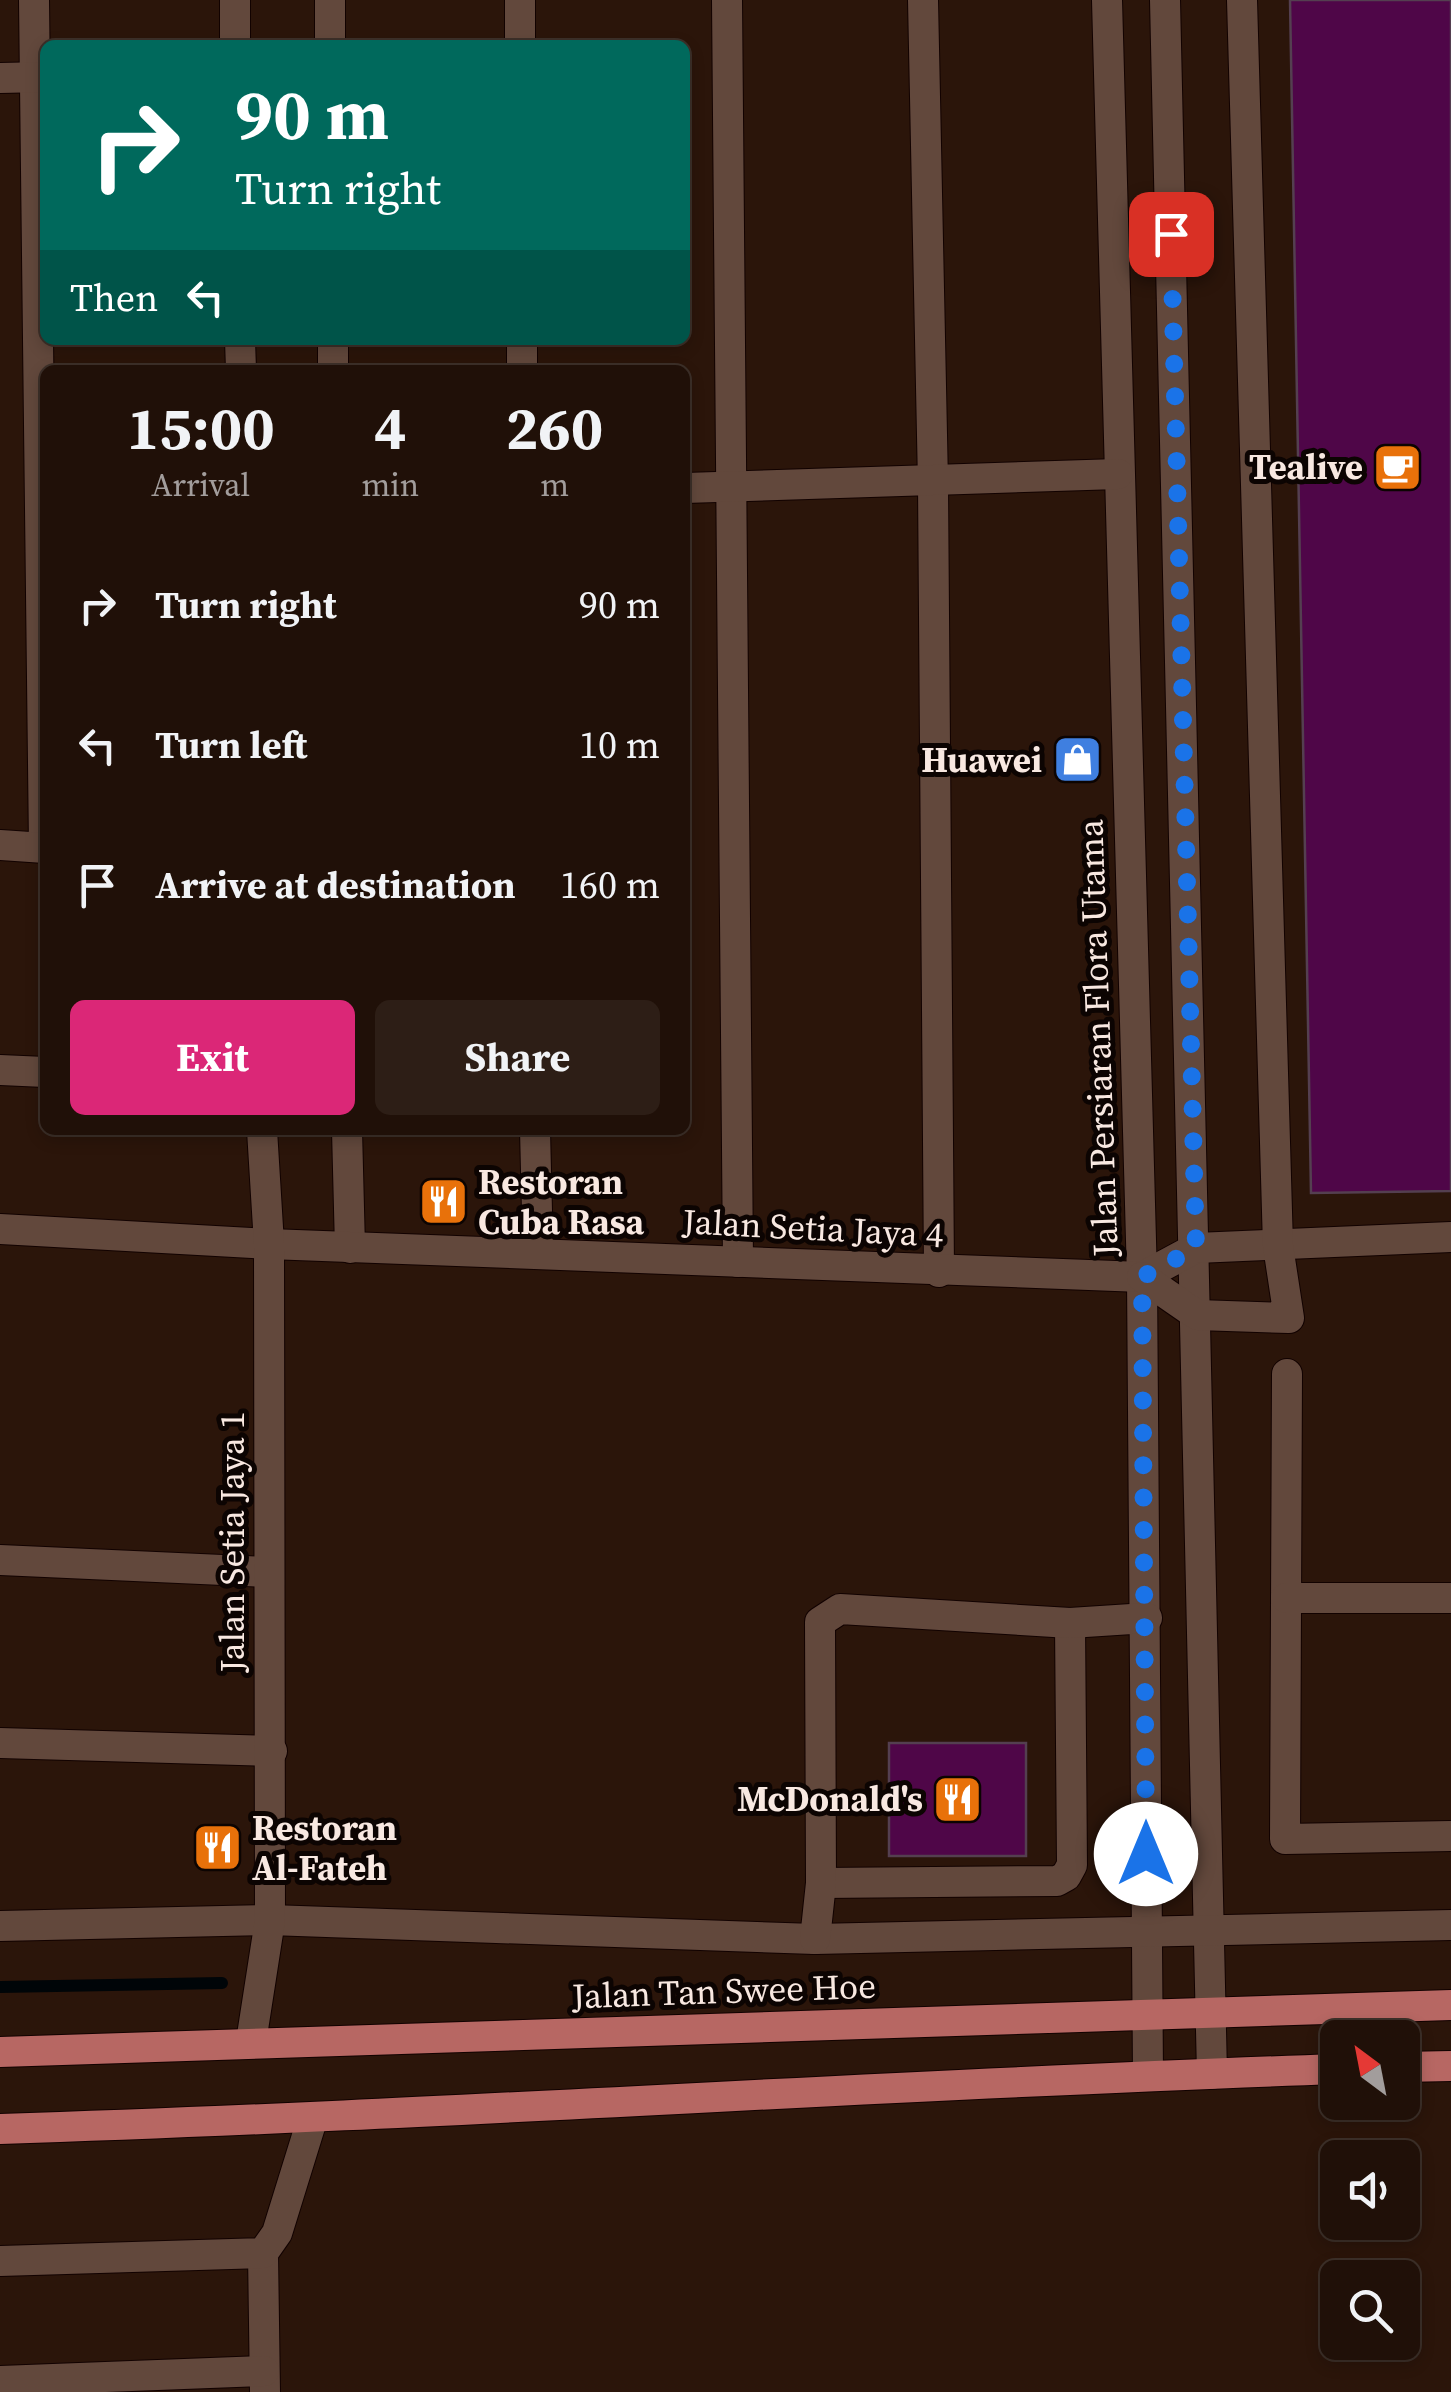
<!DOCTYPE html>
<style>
body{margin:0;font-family:"Source Serif 4",serif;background:#2d1e16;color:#f1f3f6;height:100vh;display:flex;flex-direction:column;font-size:38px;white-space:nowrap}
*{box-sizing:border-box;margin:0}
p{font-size:32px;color:#a29d9c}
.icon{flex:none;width:55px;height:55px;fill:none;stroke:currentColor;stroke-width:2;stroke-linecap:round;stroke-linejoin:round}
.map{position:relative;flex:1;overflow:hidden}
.drawer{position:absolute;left:40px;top:365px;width:650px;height:770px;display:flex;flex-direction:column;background:#201008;border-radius:15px;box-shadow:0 5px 15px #0003,0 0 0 2px #3d3029}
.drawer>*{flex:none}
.guide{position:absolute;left:40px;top:40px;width:650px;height:305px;border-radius:15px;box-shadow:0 5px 15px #0003,0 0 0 2px #3d3029;background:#00695c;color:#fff;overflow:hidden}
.needle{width:65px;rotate:328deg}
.tools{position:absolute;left:1320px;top:2020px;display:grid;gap:20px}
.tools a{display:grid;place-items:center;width:100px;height:100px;border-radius:15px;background:#201008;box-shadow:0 5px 15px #0003,0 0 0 2px #3d3029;font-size:50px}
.pin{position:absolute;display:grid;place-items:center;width:85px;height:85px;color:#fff;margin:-42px;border-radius:20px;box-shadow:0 5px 15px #0006}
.me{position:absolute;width:110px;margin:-55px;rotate:0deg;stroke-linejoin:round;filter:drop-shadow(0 0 8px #0008)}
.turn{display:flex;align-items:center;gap:35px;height:210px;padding:0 30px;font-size:45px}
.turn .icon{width:130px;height:130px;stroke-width:2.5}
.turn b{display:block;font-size:70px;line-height:85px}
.then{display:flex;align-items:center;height:95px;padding:0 30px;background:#0003;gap:20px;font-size:38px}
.eta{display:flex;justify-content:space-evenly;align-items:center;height:170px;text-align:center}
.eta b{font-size:60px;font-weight:700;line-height:70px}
.primary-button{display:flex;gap:20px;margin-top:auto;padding:20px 30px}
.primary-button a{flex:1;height:115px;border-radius:15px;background:#db2777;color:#fff;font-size:40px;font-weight:700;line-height:115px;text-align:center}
.primary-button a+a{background:#2d1e16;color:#f1f3f6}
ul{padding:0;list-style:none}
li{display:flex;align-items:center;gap:30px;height:140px;padding:0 30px}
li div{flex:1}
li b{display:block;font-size:38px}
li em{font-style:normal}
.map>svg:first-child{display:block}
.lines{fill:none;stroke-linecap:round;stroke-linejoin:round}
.stream{stroke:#000508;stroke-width:12}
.building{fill:#4f0648;stroke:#543f50;stroke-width:2.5}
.minor-casing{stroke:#120200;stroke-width:32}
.major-casing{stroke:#120200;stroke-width:32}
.minor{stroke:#62483c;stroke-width:30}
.major{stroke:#b76763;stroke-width:30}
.route{stroke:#1a73e8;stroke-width:18;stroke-dasharray:0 32.4}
.labels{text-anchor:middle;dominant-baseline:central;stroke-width:10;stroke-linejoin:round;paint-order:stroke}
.poi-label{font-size:35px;font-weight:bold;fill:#f8e8e1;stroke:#0c0402;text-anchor:end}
.street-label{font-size:35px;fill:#f8e8e1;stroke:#0c0402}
</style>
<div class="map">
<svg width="1451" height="2392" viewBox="0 0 1451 2392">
<rect width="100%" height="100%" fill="#2b150a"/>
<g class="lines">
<!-- stream -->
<path class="stream" d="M 0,1987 L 222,1983"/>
</g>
<!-- building -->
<g class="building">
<path d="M 1290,0 L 1451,0 L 1451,1191 L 1311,1193 Z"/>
<rect x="889" y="1743" width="137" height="113"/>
</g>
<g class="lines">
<defs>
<g id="minor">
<path d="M 34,0 L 44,848"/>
<path d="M 235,0 L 235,45"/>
<path d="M 330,0 L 330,45"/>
<path d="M 520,0 L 520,45"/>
<path d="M 727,0 L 738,1262"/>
<path d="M 923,0 L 933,483 L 939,1272"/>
<path d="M 1107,0 L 1142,1277 L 1148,2075"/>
<path d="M 1165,0 L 1212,2074"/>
<path d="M 0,78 L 45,77"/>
<path d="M 240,340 L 241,370"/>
<path d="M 333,340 L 333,370"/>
<path d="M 522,340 L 522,370"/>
<path d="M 685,488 L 1118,474"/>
<path d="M 0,845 L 45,848"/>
<path d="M 0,1070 L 45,1072"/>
<path d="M 347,1130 L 350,1248"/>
<path d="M 535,1130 L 538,1252"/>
<path d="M 0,1229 L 269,1244 L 1142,1277 L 1196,1248 L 1451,1237"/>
<path d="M 1142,1277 L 1197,1315 L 1289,1318 L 1278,1246 L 1242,0"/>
<path d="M 1287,1374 L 1285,1839 L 1451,1836"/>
<path d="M 0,1560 L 269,1572"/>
<path d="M 1286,1598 L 1451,1598"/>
<path d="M 0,1743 L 272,1751"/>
<path d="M 821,1883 L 1057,1881 L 1066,1876 L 1072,1865 L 1070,1623"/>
<path d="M 0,1926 L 270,1920 L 815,1939 L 1451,1925"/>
<path d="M 815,1939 L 821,1883 L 820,1622 L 840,1609 L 1070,1623 L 1147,1618"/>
<path d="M 251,2042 L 270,1920 L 269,1244 L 262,1130"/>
<path d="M 263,2253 L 265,2392"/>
<path d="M 0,2261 L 263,2253 L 277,2233 L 312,2120"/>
<path d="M 0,2381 L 264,2371"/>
</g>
<g id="major">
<path d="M 0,2052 L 1451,2005"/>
<path d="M 1402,2067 L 1451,2066"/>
<path d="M 0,2129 C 446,2115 891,2084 1338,2069"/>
</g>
</defs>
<!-- minor casing -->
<use href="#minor" class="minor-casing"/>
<!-- major casing -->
<use href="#major" class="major-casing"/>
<!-- minor -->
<use href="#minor" class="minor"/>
<!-- major -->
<use href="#major" class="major"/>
</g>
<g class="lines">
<!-- route -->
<path class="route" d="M 1146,1854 L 1142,1277 L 1196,1248 L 1171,234"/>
</g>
<!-- icons -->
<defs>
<symbol id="cafe-square" viewBox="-11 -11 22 22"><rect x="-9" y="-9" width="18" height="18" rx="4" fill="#e8710a" stroke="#0c0402"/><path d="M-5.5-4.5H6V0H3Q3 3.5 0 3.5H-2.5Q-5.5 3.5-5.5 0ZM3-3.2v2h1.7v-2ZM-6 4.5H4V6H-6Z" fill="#fff"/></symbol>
<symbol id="shop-square" viewBox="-11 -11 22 22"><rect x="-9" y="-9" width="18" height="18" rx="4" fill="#3f7fe0" stroke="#0c0402"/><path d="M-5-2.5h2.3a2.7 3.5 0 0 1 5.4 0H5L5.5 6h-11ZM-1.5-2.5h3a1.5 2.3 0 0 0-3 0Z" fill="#fff"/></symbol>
<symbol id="restaurant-square" viewBox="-11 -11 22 22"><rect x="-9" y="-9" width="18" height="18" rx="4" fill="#e8710a" stroke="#0c0402"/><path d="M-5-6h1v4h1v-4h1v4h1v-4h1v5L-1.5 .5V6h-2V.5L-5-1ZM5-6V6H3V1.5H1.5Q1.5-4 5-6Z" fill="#fff"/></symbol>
</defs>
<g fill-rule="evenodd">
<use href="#cafe-square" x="1370" y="440" width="55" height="55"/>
<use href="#shop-square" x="1050" y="732" width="55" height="55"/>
<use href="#restaurant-square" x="416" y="1174" width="55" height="55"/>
<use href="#restaurant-square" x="930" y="1772" width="55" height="55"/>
<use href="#restaurant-square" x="190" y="1820" width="55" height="55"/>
</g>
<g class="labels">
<!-- poi labels -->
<g class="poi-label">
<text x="1363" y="467">Tealive</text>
<text x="1042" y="760">Huawei</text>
<text x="478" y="1182" text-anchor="start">Restoran<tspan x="478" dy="40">Cuba Rasa</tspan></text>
<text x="923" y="1799">McDonald's</text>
<text x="252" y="1828" text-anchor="start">Restoran<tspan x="252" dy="40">Al-Fateh</tspan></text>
</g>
<!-- street labels -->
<g class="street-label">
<text transform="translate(1098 1038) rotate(-92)">Jalan Persiaran Flora Utama</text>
<text transform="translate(813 1228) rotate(3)">Jalan Setia Jaya 4</text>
<text transform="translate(232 1542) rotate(-90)">Jalan Setia Jaya 1</text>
<text transform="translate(724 1991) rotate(-2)">Jalan Tan Swee Hoe</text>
</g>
</g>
</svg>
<div class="tools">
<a><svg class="needle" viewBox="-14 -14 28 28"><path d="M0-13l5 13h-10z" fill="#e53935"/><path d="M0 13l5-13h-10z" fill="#a29d9c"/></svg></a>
<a><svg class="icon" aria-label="sound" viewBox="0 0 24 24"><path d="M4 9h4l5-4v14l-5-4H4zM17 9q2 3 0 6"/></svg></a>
<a><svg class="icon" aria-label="search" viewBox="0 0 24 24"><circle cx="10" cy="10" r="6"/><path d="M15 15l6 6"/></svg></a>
</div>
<div class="pin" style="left:1171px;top:234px;background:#d93025"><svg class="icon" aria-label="arrive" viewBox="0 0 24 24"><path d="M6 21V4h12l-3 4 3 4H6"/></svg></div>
<svg class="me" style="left:1146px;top:1854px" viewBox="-20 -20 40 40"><circle r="19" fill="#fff"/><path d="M0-13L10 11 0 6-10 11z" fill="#1a73e8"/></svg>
<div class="guide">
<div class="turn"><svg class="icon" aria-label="right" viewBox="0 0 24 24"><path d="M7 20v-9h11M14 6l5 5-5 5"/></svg><div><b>90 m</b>Turn right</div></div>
<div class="then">Then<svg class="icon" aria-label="left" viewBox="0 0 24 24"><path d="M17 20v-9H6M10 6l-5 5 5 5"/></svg></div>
</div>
<section class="drawer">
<div class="eta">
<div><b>15:00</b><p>Arrival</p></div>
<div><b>4</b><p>min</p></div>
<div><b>260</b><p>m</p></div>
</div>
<ul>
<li><svg class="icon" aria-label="right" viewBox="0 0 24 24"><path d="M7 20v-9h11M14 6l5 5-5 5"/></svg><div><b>Turn right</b></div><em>90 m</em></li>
<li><svg class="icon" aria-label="left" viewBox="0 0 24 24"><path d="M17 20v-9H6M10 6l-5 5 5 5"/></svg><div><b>Turn left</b></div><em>10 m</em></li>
<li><svg class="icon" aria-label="arrive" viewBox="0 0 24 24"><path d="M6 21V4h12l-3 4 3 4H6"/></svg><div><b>Arrive at destination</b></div><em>160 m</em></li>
</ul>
<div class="primary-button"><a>Exit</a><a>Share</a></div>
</section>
</div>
